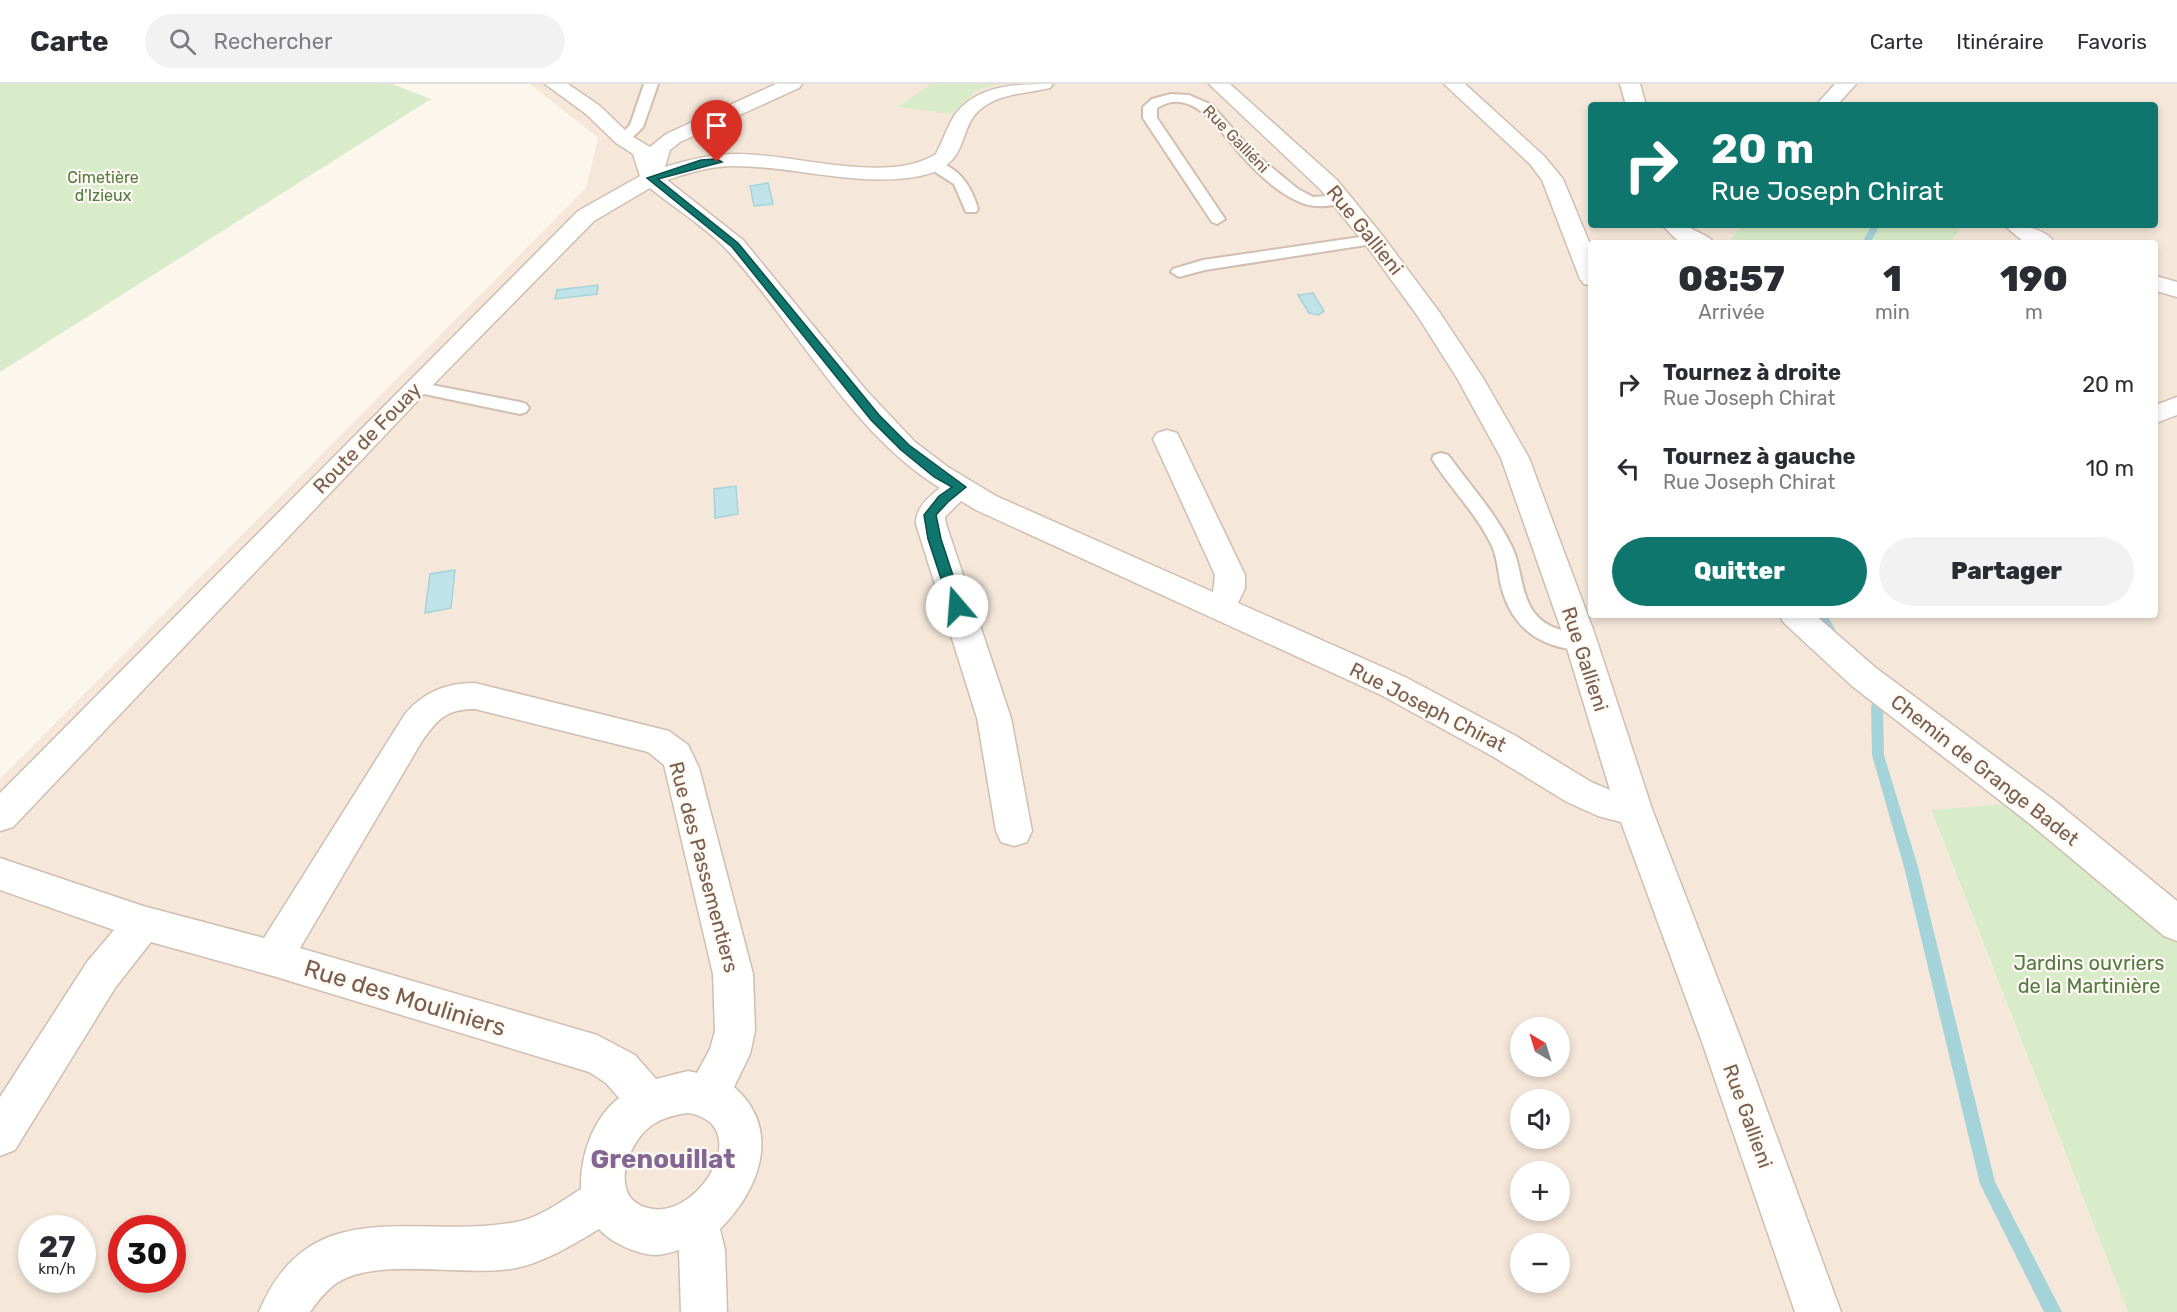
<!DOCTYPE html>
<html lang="fr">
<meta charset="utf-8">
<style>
body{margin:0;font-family:Rubik,sans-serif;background:#f2f2f3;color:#2b2b33;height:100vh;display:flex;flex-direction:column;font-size:22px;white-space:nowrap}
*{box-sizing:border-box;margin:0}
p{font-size:20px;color:#7c7c81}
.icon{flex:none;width:33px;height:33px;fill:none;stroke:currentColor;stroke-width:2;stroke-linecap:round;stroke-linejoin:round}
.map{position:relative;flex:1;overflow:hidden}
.drawer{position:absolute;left:1588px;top:156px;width:570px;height:378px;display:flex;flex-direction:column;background:#fff;border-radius:6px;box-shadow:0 3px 9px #0003}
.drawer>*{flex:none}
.guide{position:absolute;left:1588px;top:18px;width:570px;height:126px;border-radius:6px;box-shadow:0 3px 9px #0003;background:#0f766e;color:#fff;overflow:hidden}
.needle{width:39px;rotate:322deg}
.controls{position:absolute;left:1510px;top:933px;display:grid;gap:12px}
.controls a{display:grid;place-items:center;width:60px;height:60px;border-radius:50%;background:#fff;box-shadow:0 3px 9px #0003;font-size:30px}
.speed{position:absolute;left:18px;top:1131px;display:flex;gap:12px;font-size:30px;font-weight:700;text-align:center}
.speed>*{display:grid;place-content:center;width:78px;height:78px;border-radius:50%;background:#fff;box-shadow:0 3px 9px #0003;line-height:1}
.speed small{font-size:15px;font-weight:400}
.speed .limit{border:9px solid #d22;background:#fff;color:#111}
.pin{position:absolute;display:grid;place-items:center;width:51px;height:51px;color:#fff;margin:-62px -26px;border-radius:50% 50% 50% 0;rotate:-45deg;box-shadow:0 0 6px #0007}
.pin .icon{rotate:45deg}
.me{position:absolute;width:66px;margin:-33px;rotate:342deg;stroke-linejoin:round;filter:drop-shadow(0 0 4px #0008)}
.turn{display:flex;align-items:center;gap:21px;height:126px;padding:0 24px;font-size:27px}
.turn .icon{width:78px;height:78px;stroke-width:2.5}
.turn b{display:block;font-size:42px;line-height:51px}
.eta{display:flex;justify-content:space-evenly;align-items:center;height:102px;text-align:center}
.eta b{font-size:36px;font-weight:800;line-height:42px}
.primary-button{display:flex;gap:12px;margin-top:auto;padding:12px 24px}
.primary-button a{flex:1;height:69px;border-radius:36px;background:#0f766e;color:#fff;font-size:24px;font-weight:800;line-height:69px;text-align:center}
.primary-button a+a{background:#f2f2f3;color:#2b2b33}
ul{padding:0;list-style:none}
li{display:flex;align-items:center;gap:18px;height:84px;padding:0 24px}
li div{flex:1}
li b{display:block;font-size:22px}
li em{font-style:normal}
header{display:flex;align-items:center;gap:36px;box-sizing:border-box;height:84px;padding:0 30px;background:#fff;border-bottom:2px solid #e1e1e2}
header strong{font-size:28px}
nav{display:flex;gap:33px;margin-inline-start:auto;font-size:21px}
.search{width:420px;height:54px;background:#f2f2f3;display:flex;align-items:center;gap:15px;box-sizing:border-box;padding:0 21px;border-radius:33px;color:#7c7c81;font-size:22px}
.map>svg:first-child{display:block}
.residential{fill:#f5e8da;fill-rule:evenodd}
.green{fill:#d8ecc9}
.water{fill:#bfe3e8;stroke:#a5d3da;stroke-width:1.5}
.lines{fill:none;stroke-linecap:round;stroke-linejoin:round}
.stream{fill:#a5d3da;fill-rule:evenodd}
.service-casing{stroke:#d1beb0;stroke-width:4}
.minor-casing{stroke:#d1beb0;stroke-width:3}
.service{fill:#fff;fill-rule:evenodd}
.minor{fill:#fff;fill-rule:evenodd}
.route{fill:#0f766e;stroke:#0a4d48;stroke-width:1.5}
.labels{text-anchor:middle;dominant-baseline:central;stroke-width:4.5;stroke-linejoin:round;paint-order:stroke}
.far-street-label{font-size:16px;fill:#7a5c4d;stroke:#fffaf3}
.far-park-label{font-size:16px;fill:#537a41;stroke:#fffaf3}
.street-label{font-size:20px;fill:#7a5c4d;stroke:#fffaf3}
.park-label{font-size:20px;fill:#537a41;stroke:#fffaf3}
.near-street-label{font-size:24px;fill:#7a5c4d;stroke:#fffaf3}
.near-neighbourhood-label{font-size:26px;font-weight:bold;fill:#846695;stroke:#fffaf3}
</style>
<header>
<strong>Carte</strong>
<div class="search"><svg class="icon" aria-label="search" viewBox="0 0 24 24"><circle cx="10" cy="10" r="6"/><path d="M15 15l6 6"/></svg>Rechercher</div>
<nav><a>Carte</a><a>Itinéraire</a><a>Favoris</a></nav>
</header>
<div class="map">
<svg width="2177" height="1228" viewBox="0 0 2177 1228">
<rect width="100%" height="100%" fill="#fdf6ec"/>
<!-- residential -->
<path class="residential" d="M 530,0 L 2177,0 L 2177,835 L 2018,719 L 1931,727 L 2128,1228 L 0,1228 L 0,695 L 586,104 L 598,54 ZM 1592,21 L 2156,21 L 2156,141 L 1592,141 ZM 1592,159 L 2156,159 L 2156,531 L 1592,531 ZM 1521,944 L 1560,944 L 1560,982 L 1521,982 ZM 1521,1016 L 1560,1016 L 1560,1054 L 1521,1054 ZM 1521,1088 L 1560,1088 L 1560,1126 L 1521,1126 ZM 32,1144 L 82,1144 L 82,1196 L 32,1196 ZM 122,1144 L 172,1144 L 172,1196 L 122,1196 ZM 1521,1160 L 1560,1160 L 1560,1198 L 1521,1198 Z"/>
<!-- green -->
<g class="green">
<path d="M 0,0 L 392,0 L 431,15 L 0,288 Z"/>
<path d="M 931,0 L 997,0 L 976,7 L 951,30 L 898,23 Z"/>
<path d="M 1742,141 L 1971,141 L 1962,142 L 1950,159 L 1728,159 Z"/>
<path d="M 2018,719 L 2177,835 L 2177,1228 L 2128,1228 L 1931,726 Z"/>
</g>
<!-- water -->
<g class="water">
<path d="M 768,99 L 773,120 L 754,122 L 750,102 Z"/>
<path d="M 598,201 L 597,210 L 555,215 L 557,206 Z"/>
<path d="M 1313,209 L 1324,227 L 1319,231 L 1309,229 L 1298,211 Z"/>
<path d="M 736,402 L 738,430 L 715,434 L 714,405 Z"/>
<path d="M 455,486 L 451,524 L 425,529 L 430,490 Z"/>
</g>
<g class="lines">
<!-- stream -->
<g class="stream">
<path d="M 1872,141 L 1880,141 L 1870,159 L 1862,159 Z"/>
<path d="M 1815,531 L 1827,531 L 1840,554 L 1838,557 L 1830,557 Z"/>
<path d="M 1877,617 L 1881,619 L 1883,622 L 1884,671 L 1918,783 L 1995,1098 L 2062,1228 L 2044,1228 L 1980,1100 L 1904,783 L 1872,671 L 1871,622 L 1873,619 Z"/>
</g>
<defs>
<g id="service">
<path d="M 644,0 L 658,0 L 643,43 L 628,58 L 618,58 L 616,55 L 630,41 Z"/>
<path d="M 1171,10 L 1189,11 L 1212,21 L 1254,69 L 1298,105 L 1313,113 L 1341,111 L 1348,115 L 1346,118 C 1333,122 1319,124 1305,120 C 1281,112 1259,91 1243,73 C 1222,51 1194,0 1157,24 L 1157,34 L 1225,135 L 1217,140 L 1212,138 L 1143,34 L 1143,23 L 1152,15 Z"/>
<path d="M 934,77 C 959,83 971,101 978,125 L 976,128 L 966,128 L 954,100 L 929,84 L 927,81 Z"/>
<path d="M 1374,151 L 1379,153 L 1382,156 L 1379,159 L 1205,186 L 1179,193 L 1171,188 L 1173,185 L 1203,176 Z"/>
<path d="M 416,298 L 520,318 L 526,320 L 529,324 L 526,328 L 520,330 L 410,307 L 407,303 L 410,299 Z"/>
<path d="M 1441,369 L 1448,371 C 1469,400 1495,428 1511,461 C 1523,484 1519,513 1538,533 C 1553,548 1570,547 1589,552 L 1592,558 L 1589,564 C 1577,567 1565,565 1553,561 C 1523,552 1506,527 1500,497 C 1498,486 1497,473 1492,462 C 1477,430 1450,404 1432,375 L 1434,371 Z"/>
</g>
<g id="minor">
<path d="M 545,0 L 568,0 L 600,22 L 630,51 L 650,63 L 666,50 L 776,0 L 802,0 L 799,4 L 680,58 L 670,66 L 665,83 C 687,76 708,71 732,70 C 790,68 886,102 936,70 C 942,58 947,44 954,32 C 977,0 1017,0 1053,0 L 1050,4 C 1029,9 1007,9 988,20 C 952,40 977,80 920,92 C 858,104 796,82 734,82 C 710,82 689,89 667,96 L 743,156 L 866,306 L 915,358 L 948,383 L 996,412 L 1213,508 L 1215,491 L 1153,355 L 1157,349 L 1167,346 L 1177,349 L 1245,491 L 1245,504 L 1238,519 L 1405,593 L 1516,652 L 1591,698 L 1610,706 L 1562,548 L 1501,374 L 1457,294 L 1417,231 L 1366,161 L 1321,106 L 1209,0 L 1230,0 L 1337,96 L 1382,151 L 1440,229 L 1483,294 L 1529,374 L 1594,548 L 1652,725 L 1742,958 L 1841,1228 L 1795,1228 L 1702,958 L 1621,738 L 1598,732 L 1567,718 L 1492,672 L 1381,611 L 976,426 L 961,417 L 945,433 L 946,440 L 1011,634 L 1032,747 L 1027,758 L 1014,762 L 1001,758 L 996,747 L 977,634 L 916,440 C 915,425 928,413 940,404 C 851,349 797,242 728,167 C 707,144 674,124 650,104 L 594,137 L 425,309 L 13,743 L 0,747 L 0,709 L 578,127 L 640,92 L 633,70 L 616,59 L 586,30 Z"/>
<path d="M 1444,0 L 1465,0 L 1544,72 L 1563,95 L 1592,165 L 1592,202 L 1584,200 L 1580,195 L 1542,96 L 1530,80 Z"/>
<path d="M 1620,0 L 1640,0 L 1646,21 L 1626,21 Z"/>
<path d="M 1835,0 L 1856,0 L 1837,21 L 1816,21 Z"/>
<path d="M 1662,141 L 1686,141 C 1695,148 1709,151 1714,159 L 1680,159 Z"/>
<path d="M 2004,141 C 2021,141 2045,144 2055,159 L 2025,159 Z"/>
<path d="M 2156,192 L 2177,198 L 2177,213 L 2156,207 Z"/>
<path d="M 2177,313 L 2177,331 L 2156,339 L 2156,321 Z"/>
<path d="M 1779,531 L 1815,531 L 1876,584 L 2055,717 L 2177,817 L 2177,857 L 2164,852 L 2029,739 L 1852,602 L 1784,539 Z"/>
<path d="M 475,599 L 669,647 L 688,661 L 699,684 L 753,890 L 755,947 L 750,970 L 734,1003 C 783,1046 759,1106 720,1145 L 725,1166 L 727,1228 L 681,1228 L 679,1166 C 672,1168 663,1171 655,1171 C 637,1170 611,1159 599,1145 C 574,1160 545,1178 516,1184 C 465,1193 391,1175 346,1194 C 331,1200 319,1215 310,1228 L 259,1228 C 310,1104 419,1157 516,1138 C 540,1134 561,1117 581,1105 C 580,1072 593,1034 619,1014 L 606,999 L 589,988 L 273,892 L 151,858 L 115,904 L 15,1066 L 0,1072 L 0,1013 L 87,878 L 114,846 L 0,806 L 0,774 L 143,822 L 264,854 L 405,630 C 424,608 446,599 475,599 ZM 475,625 L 648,668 L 664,681 L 713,890 L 715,947 L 710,965 L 697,989 L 688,987 L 656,995 L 635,971 L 597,951 L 300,864 L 422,657 C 438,635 446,625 475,625 ZM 688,1029 C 755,1040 701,1132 653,1125 C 609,1119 624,1067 646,1046 C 658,1035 672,1031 688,1029 Z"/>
</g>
</defs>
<!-- service casing -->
<use href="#service" class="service-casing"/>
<!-- minor casing -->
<use href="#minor" class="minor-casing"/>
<!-- service -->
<use href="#service" class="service"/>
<!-- minor -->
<use href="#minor" class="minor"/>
</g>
<!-- route -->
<path class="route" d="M 701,76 L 717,75 L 722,78 L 658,95 L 738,159 L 879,331 L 909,361 L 966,403 L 948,418 L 936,431 L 941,455 L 963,522 L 961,525 L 952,525 L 950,522 L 928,455 L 924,431 L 939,412 L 952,403 L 934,393 L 901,366 L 871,336 L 732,163 L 647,94 Z"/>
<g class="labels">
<!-- far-street labels -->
<g class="far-street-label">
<text transform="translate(1236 55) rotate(46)">Rue Galliéni</text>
</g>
<!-- far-park labels -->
<g class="far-park-label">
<text x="103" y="93">Cimetière<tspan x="103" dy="18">d'Izieux</tspan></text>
</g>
<!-- street labels -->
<g class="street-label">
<text transform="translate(1365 146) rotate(51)">Rue Gallieni</text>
<text transform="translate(367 354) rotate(-46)">Route de Fouay</text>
<text transform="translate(1585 575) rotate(72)">Rue Gallieni</text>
<text transform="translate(1428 623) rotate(27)">Rue Joseph Chirat</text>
<text transform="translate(1985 686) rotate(38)">Chemin de Grange Badet</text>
<text transform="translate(704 783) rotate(75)">Rue des Passementiers</text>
<text transform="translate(1748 1032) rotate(70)">Rue Gallieni</text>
</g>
<!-- park labels -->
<g class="park-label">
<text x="2089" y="879">Jardins ouvriers<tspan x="2089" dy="23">de la Martinière</tspan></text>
</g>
<!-- near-street labels -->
<g class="near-street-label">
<text transform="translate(405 914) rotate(17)">Rue des Mouliniers</text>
</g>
<!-- near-neighbourhood labels -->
<g class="near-neighbourhood-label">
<text x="663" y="1075">Grenouillat</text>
</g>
</g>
</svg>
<div class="controls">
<a><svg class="needle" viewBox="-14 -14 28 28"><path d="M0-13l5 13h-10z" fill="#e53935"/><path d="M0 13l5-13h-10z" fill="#7c7c81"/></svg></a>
<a><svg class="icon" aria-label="sound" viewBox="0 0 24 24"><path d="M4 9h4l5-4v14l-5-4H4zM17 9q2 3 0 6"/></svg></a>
<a>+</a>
<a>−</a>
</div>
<div class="speed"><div>27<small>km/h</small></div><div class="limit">30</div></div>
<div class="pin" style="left:717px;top:78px;background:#d93025"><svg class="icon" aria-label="arrive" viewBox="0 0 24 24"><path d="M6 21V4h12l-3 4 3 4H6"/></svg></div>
<svg class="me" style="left:957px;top:522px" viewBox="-20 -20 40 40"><circle r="19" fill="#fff"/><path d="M0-13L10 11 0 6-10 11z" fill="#0f766e"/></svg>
<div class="guide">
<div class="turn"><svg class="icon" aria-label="right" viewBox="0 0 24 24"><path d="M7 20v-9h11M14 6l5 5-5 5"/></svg><div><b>20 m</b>Rue Joseph Chirat</div></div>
</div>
<section class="drawer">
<div class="eta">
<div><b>08:57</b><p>Arrivée</p></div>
<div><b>1</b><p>min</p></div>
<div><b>190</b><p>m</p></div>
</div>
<ul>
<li><svg class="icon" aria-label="right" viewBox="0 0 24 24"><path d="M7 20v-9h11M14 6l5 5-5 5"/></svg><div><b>Tournez à droite</b><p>Rue Joseph Chirat</p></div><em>20 m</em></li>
<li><svg class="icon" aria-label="left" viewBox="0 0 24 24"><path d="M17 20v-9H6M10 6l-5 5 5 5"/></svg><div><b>Tournez à gauche</b><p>Rue Joseph Chirat</p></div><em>10 m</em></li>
</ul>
<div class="primary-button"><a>Quitter</a><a>Partager</a></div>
</section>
</div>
